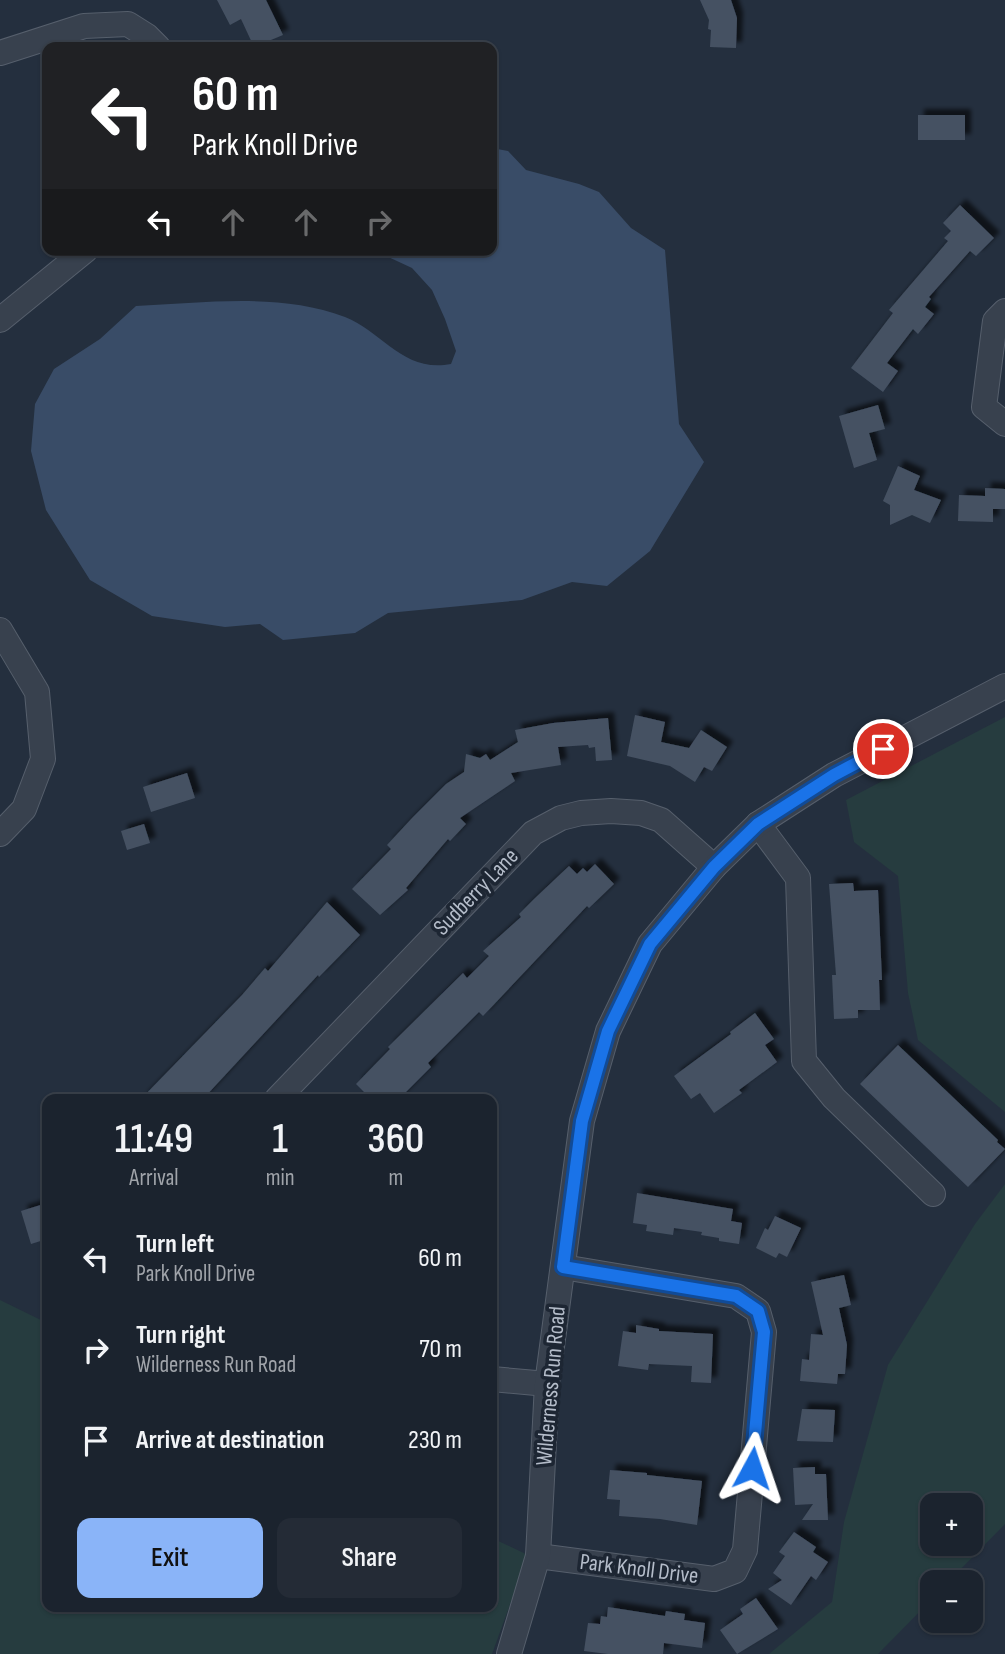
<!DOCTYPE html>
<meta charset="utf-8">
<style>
body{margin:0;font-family:"Sofia Sans Condensed",sans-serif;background:#242b36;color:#f1f3f6;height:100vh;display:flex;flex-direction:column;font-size:26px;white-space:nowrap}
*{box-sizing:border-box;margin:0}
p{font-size:23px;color:#a0a4aa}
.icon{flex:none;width:38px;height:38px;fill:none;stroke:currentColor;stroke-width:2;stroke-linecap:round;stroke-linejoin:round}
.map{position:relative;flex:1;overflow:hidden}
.side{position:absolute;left:42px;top:1094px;width:455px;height:518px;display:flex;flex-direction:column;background:#1b232e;border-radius:14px;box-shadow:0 2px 5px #0004,0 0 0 2px #39404a}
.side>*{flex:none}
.banner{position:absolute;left:42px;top:42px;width:455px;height:214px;border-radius:14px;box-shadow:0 2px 5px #0004,0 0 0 2px #39404a;background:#202124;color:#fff;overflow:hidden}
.controls{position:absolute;left:920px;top:1493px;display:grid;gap:14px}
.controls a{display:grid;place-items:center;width:63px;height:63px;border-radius:14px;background:#1b232e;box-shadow:0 2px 5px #0004,0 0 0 2px #39404a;font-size:35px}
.pin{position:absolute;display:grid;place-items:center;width:60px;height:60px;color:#fff;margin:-30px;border:4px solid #fff;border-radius:50%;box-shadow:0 2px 7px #0007}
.me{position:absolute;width:77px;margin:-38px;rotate:5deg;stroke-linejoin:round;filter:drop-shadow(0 0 5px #0008)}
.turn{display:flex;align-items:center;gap:24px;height:147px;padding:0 35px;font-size:32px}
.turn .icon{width:91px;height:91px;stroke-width:2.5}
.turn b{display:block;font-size:49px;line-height:60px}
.lanes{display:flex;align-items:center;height:66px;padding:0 35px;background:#0003;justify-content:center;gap:35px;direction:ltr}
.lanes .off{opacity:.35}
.eta{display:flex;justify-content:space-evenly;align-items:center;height:119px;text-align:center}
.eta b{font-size:42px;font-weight:600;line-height:49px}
.primary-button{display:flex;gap:14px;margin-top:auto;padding:14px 35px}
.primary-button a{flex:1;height:80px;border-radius:14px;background:#8ab4f8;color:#111;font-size:28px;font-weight:600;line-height:80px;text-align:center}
.primary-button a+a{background:#242b36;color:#f1f3f6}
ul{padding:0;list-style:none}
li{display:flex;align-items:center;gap:21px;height:91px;padding:0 35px}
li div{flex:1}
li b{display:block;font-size:26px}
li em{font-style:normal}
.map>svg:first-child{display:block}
.green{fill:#263c3f;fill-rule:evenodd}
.water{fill:#394c67}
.building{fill:#455162;filter:url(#shadow)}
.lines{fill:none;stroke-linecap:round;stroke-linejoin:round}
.minor-casing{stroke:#565f6c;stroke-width:26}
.minor{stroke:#38414e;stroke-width:24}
.route-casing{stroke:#114b97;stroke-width:18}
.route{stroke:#1a73e8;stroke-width:12}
.labels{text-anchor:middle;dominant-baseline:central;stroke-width:7;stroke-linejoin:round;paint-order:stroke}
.street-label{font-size:23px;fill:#b4bcc9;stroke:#1d2633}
</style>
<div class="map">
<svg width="1005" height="1654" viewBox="0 0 1005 1654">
<defs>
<filter id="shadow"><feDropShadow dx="6" dy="-6" stdDeviation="2" flood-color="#0009"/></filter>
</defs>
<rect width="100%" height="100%" fill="#242f3e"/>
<!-- green -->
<g class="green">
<path d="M 1005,717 L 1005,1112 L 918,1040 L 908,993 L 898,876 L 854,842 L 846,800 Z"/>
<path d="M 1005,1184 L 1005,1524 L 948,1582 L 933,1582 L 933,1598 L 878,1654 L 769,1654 L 832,1602 L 844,1522 L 888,1365 L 975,1224 ZM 933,1505 L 971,1505 L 971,1544 L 933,1544 Z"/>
<path d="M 0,1300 L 47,1323 L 47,1606 L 492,1606 L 492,1538 L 528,1555 L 492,1654 L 0,1654 Z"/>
</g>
<!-- water -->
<path class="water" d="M 492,148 L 508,151 L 526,170 L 579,184 L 599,192 L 631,228 L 665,250 L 679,424 L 704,462 L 650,551 L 607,586 L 572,582 L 522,600 L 388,613 L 355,633 L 283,640 L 260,624 L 225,627 L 152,616 L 90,580 L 46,510 L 31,451 L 35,404 L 54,369 L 100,339 L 136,306 C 204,303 280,292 345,317 C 383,332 403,373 451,364 L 456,351 L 445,319 L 432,290 L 412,268 L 384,255 L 347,255 L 344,250 L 492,250 Z"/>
<!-- building -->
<g class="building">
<path d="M 217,0 L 266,0 L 283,35 L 254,47 L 241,19 L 230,25 Z"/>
<path d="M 700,0 L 731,0 L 737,18 L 736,48 L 710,47 L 711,30 L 708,29 L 709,20 Z"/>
<rect x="918" y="115" width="47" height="25"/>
<path d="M 960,205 L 994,238 L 976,256 L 970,251 L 929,297 L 931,299 L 925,307 L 934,314 L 918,334 L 913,329 L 887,363 L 898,371 L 883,392 L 851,368 L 893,313 L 889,310 L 948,241 L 944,238 L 951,231 L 943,223 Z"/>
<path d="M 878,405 L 885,429 L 869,433 L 877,460 L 854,468 L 839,416 Z"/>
<path d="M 898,466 L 920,476 L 914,490 L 941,500 L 930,523 L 912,515 L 890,525 L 890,505 L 883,501 Z"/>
<path d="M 985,488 L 1005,489 L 1005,509 L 993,509 L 993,522 L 958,521 L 959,495 L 985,496 Z"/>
<path d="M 635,715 L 665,722 L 661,742 L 689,748 L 701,730 L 727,747 L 712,771 L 704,767 L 695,782 L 670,766 L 627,756 Z"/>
<path d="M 608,718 L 612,760 L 596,761 L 595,747 L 589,748 L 588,745 L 558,747 L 561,765 L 511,773 L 515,781 L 460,818 L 466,824 L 450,841 L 448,839 L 406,888 L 408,890 L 380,915 L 352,889 L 391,849 L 387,845 L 413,817 L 446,784 L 464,772 L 466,754 L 480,758 L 486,754 L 490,760 L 518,742 L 515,730 L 553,723 Z"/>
<path d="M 187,773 L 195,798 L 151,812 L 143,787 Z"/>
<path d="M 144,824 L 150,843 L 127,850 L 121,831 Z"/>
<path d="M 595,864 L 614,884 L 589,908 L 587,906 L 483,1016 L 479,1012 L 428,1063 L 431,1067 L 399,1099 L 357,1099 L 364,1092 L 356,1084 L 390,1049 L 388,1047 L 463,973 L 467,978 L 489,956 L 483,951 L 521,917 L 519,914 L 534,899 L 569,866 L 577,874 L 583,868 L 587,872 Z"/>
<path d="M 853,883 L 854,891 L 878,890 L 882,980 L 879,980 L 880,1010 L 858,1010 L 858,1018 L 834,1019 L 832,975 L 836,975 L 829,884 Z"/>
<path d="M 327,902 L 360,935 L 319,977 L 318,975 L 203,1099 L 141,1099 L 242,995 L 265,968 L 268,971 Z"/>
<path d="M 755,1013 L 774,1039 L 765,1045 L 777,1062 L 739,1090 L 742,1093 L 714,1113 L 700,1093 L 691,1099 L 674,1076 L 731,1034 L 730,1032 Z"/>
<path d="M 898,1045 L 998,1140 L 997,1142 L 1005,1149 L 968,1187 L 860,1084 Z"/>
<path d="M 637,1193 L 733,1209 L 731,1221 L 742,1223 L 739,1244 L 719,1241 L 719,1238 L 701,1235 L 702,1232 L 674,1228 L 673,1235 L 646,1231 L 647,1225 L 633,1223 Z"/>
<path d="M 47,1203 L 47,1239 L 31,1244 L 21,1211 Z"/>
<path d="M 775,1216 L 801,1228 L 787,1257 L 779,1253 L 776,1258 L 756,1248 L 765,1228 L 768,1230 Z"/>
<path d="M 844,1275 L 851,1305 L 839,1308 L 847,1345 L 845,1374 L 838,1374 L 837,1384 L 800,1381 L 802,1359 L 809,1360 L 811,1334 L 823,1335 L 811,1282 Z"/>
<path d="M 636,1325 L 659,1329 L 659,1331 L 713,1334 L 711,1383 L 691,1382 L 692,1366 L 649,1364 L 648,1370 L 618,1366 L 623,1331 L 636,1333 Z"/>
<path d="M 802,1409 L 835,1410 L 833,1442 L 797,1441 Z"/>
<path d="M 815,1467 L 815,1474 L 826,1474 L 828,1520 L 802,1520 L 813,1504 L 795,1505 L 793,1468 Z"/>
<path d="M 610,1470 L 647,1473 L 647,1475 L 702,1481 L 697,1525 L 660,1519 L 619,1516 L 620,1500 L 607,1499 Z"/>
<path d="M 794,1532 L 816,1547 L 813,1552 L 828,1562 L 816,1580 L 811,1576 L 791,1605 L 768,1589 L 782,1580 L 773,1573 L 785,1556 L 779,1552 Z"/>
<path d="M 756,1598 L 778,1629 L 737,1654 L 720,1630 L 743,1614 L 740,1609 Z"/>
<path d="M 608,1607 L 665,1616 L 666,1611 L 685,1614 L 684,1620 L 705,1623 L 702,1648 L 664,1643 L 663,1654 L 608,1654 L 584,1651 L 588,1623 L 600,1624 L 601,1616 L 607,1617 Z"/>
</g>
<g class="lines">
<defs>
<g id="minor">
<path d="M 0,53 L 84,26 L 128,24 L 147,36 L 158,47"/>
<path d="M 1005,311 L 995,321 L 984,407 L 1005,424"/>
<path d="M 0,320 L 86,250"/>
<path d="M 0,630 L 37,692 L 43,759 L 24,809 L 0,834"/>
<path d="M 758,824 L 798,878 L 804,1061 L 834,1098 L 933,1194"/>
<path d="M 277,1099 L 533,833 L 561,818 L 581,813 L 611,811 L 641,813 L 661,820 L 714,867"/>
<path d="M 492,1379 L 547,1384"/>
<path d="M 538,1556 L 714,1579 L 735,1571 L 745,1550 L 764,1332 L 758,1311 L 736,1296 L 563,1267"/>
<path d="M 509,1654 L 538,1556 L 547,1384 L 582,1121 L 608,1031 L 650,944 L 714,867 L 758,824 L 834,775 L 1005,686"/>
</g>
</defs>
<!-- minor casing -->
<use href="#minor" class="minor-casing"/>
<!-- minor -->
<use href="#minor" class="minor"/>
</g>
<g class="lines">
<defs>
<path id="route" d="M 752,1468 L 764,1332 L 758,1311 L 736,1296 L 563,1267 L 582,1121 L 608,1031 L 650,944 L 714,867 L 758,824 L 834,775 L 883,749"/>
</defs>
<!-- route casing -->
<use href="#route" class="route-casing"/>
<!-- route -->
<use href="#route" class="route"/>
</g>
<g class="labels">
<!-- street labels -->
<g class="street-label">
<text transform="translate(476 892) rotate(-46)">Sudberry Lane</text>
<text transform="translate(551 1386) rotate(-85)">Wilderness Run Road</text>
<text transform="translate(639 1569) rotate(7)">Park Knoll Drive</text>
</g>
</g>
</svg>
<div class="controls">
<a>+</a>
<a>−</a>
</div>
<div class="pin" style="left:883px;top:749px;background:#d93025"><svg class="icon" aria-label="arrive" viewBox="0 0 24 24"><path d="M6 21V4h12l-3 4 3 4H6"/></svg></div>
<svg class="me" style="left:752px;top:1468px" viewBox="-20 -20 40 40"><path d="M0-17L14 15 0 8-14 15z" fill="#1a73e8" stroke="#fff" stroke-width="4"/></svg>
<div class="banner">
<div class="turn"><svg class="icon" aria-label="left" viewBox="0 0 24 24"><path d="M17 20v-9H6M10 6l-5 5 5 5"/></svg><div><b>60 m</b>Park Knoll Drive</div></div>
<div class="lanes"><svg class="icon" aria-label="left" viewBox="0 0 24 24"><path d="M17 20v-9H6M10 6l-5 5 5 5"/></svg><svg class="icon off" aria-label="ahead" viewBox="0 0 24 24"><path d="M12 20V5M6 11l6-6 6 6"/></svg><svg class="icon off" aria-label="ahead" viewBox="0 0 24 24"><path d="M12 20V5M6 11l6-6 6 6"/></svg><svg class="icon off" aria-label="right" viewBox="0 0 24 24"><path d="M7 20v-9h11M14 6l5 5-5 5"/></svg></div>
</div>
<section class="side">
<div class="eta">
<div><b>11:49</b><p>Arrival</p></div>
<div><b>1</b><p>min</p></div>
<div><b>360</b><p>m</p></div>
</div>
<ul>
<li><svg class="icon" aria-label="left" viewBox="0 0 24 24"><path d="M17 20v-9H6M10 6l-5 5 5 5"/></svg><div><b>Turn left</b><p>Park Knoll Drive</p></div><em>60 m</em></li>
<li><svg class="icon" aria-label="right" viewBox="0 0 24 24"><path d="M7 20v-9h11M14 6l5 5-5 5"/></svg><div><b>Turn right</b><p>Wilderness Run Road</p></div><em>70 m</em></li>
<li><svg class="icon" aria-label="arrive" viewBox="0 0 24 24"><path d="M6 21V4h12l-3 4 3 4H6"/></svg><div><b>Arrive at destination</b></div><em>230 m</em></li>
</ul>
<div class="primary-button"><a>Exit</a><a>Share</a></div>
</section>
</div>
